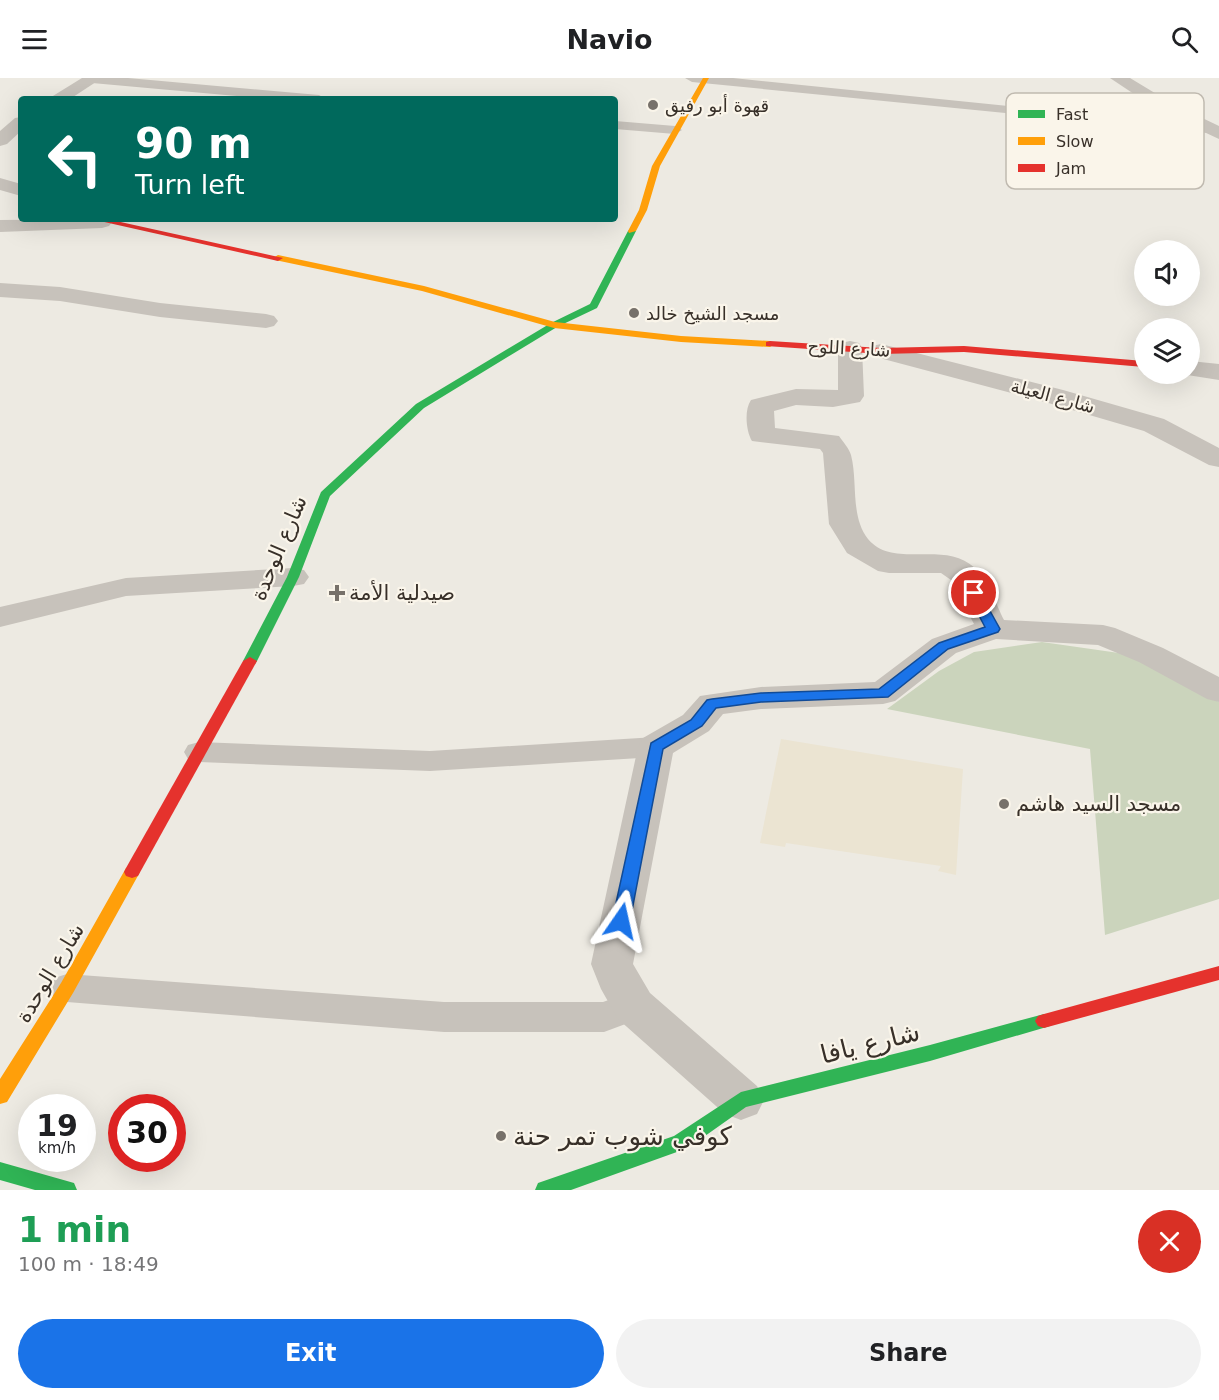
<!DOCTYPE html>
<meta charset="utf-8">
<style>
body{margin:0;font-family:"DejaVu Sans",Cairo,sans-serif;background:#f2f2f2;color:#202124;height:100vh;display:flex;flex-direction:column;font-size:22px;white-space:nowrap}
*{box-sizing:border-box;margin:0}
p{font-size:20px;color:#757577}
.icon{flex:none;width:33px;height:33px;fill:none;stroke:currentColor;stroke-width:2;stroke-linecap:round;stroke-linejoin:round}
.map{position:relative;height:1112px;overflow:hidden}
.sheet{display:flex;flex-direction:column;background:#fff;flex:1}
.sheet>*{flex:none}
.banner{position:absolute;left:18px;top:18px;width:600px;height:126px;border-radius:6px;box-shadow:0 6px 24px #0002;background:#00695c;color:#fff;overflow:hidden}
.buttons{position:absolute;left:1134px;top:162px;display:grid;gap:12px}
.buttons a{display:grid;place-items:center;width:66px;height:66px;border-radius:50%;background:#fff;box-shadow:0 6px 24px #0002;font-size:30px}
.speed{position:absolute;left:18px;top:1016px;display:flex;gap:12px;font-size:30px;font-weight:700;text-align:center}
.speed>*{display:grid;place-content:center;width:78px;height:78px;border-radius:50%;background:#fff;box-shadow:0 6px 24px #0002;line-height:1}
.speed small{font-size:15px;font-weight:400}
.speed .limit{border:9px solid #d22;background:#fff;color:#111}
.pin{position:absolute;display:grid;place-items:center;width:51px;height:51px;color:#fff;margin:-26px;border:3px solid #fff;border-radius:50%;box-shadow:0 2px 6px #0007}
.me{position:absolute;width:66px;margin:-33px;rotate:11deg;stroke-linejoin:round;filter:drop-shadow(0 0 4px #0008)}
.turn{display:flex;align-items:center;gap:21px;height:126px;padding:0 18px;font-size:27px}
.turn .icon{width:78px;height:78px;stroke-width:2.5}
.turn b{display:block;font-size:42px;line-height:51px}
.round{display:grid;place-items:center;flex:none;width:63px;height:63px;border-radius:32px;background:#f2f2f2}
.headline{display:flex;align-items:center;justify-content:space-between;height:102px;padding:0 18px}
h1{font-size:36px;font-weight:600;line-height:45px;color:#1e9e55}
.primary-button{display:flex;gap:12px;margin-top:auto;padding:12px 18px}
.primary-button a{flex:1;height:69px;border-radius:36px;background:#1a73e8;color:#fff;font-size:24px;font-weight:600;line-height:69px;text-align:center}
.primary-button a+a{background:#f2f2f2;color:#202124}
header{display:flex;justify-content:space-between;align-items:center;height:78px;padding:0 18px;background:#fff;font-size:27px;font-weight:600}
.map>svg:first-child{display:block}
.green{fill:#cbd4bc}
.plaza{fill:#ebe4d2}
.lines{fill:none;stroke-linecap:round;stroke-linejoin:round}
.lane{fill:#c7c2bb;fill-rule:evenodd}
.street{fill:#c7c2bb;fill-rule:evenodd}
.fast{fill:#30b455;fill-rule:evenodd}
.slow{fill:#ff9f0a;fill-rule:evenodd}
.jam{fill:#e5322d;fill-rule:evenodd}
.route{fill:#1a73e8;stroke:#114b97;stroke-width:1.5}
.poi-dot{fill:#77716a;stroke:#faf5ea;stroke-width:2}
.labels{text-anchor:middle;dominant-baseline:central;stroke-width:4.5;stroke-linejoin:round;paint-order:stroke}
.far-poi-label{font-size:18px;fill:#383029;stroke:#faf5ea;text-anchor:start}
.far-street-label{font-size:18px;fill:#383029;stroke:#faf5ea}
.street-label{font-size:21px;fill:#383029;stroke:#faf5ea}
.poi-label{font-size:21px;fill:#383029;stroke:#faf5ea;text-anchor:start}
.near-street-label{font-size:26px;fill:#383029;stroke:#faf5ea}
.near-poi-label{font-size:26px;fill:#383029;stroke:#faf5ea;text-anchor:start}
.key{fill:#faf5ea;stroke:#c0bab0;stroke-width:1.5}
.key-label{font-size:16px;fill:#383029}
</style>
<header><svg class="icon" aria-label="menu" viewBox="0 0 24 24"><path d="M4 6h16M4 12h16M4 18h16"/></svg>Navio<svg class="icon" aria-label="search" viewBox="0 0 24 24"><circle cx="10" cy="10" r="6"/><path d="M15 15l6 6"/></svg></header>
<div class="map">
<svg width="1219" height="1112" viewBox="0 0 1219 1112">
<rect width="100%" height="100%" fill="#edeae2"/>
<!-- green -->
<path class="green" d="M 1042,564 L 1126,576 L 1219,624 L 1219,821 L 1105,857 L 1090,671 L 887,631 L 939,593 L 974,574 Z"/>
<!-- plaza -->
<path class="plaza" d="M 781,661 L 963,691 L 956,797 L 938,793 L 941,788 L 786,765 L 785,769 L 760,765 Z"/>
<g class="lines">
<!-- lane -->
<g class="lane">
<path d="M 86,0 L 128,0 L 319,17 L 326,21 L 271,21 L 92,5 L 87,4 Z"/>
<path d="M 685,0 L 733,0 L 1214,49 L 1219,50 L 1219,56 L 692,4 Z"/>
<path d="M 615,43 L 675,48 L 682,52 L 675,56 L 615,51 Z"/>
<path d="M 656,659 L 666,662 L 671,669 L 666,676 L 656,679 L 430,693 L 199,684 L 188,681 L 184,674 L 188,667 L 199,664 L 430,673 Z"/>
<path d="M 67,896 L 444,924 L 603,924 L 634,913 L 647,918 L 652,928 L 647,938 L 604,954 L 444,954 L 67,924 L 54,920 L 49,910 L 54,900 Z"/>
</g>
<!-- street -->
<g class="street">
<path d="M 82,0 L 102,0 L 70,21 L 48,21 Z"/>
<path d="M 1110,0 L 1130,0 L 1173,26 L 1219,48 L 1219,61 L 1161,34 Z"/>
<path d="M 21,39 L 21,53 L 7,66 L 0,68 L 0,53 L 15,40 Z"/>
<path d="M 0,100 L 21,106 L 21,118 L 0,112 Z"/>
<path d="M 110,141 L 112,144 L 109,148 L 102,150 L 0,154 L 0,142 Z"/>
<path d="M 0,205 L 60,209 L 160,225 L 266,236 L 274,238 L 278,243 L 274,248 L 266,250 L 160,239 L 60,223 L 0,219 Z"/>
<path d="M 850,263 L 859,265 L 862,270 L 864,318 L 860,324 L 833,329 L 796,327 L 774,333 L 775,350 L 839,358 C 843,364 849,370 851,377 C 858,404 850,438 868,461 C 894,492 944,461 975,490 C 988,502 996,526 1004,542 L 1103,547 L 1115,550 L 1163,570 L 1219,599 L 1219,624 L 1207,621 L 1139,584 L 1098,567 L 996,561 L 956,575 L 895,623 L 883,626 L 761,631 L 723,636 L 709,653 L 673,675 L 633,886 L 650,915 L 757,1008 L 764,1022 L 757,1036 L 741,1042 L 725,1036 L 618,941 L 601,911 L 591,886 L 638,669 L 643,660 L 683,637 L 700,618 L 761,609 L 875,604 L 932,561 L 974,546 L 951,502 L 941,495 L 889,495 L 878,493 L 847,475 L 829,446 L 823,375 L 820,371 L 752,363 C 746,353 744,332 751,322 L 796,311 L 838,312 L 838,270 L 841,265 Z"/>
<path d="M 881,266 L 1063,312 L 1164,341 L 1219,370 L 1219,389 L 1209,387 L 1144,353 L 1045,324 L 872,278 L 869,273 L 872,268 Z"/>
<path d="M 1190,283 L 1219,286 L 1219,302 L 1181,296 L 1190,296 Z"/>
<path d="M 293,490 L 304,492 L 309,499 L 304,506 L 293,508 L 126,518 L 0,549 L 0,529 L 126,500 Z"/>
</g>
<!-- fast -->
<g class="fast">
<path d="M 632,150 L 636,153 L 597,230 L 557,249 L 424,330 L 330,418 L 299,499 L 257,583 L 255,586 L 245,586 L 243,583 L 287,499 L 321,414 L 416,326 L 551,245 L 590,226 L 628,153 Z"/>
<path d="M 1044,936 L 1050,938 L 1053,943 L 1050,948 L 930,983 L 746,1029 L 688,1070 L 571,1112 L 535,1112 L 538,1105 L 674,1058 L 741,1014 L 930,967 Z"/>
<path d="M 0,1084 L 67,1103 L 74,1105 L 77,1112 L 35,1112 L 0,1102 Z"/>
</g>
<!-- slow -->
<g class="slow">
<path d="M 703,0 L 709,0 L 660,88 L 647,132 L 636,153 L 629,155 L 628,153 L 639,132 L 652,88 Z"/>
<path d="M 278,177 L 424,208 L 555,244 L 681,258 L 770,263 L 775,266 L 770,269 L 681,264 L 554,250 L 422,213 L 275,182 L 273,180 Z"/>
<path d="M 132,788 L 138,790 L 140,794 L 73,915 L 7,1024 L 0,1026 L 0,1001 L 61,905 L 126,790 Z"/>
</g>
<!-- jam -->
<g class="jam">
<path d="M 91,141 L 107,141 L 283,180 L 278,183 Z"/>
<path d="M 770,263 L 881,270 L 964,268 L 1144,283 L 1144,289 L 964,274 L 881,276 L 766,268 L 766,264 Z"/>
<path d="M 250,579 L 257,583 L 138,798 L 132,800 L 126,798 L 124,794 L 126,790 L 243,583 Z"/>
<path d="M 1219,888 L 1219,902 L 1044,950 L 1038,948 L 1035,943 L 1038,938 L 1044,936 Z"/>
</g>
</g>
<!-- route -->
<path class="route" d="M 974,511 L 980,515 L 1000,551 L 998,554 L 948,571 L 888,619 L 761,624 L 716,630 L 702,648 L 663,671 L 630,843 L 627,847 L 621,849 L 615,847 L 612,843 L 651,665 L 691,642 L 707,622 L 712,621 L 761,615 L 879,611 L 939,565 L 985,549 L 967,515 Z"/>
<!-- markers -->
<g class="poi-dot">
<circle cx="653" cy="27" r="6"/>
<circle cx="634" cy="235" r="6"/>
<path d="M334 506h6v6h6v6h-6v6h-6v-6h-6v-6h6z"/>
<circle cx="1004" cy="726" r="6"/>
<circle cx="501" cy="1058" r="6"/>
</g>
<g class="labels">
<!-- far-poi labels -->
<g class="far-poi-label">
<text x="665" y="27">قهوة أبو رفيق</text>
<text x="646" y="235">مسجد الشيخ خالد</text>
</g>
<!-- far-street labels -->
<g class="far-street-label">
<text transform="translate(849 270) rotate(3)">شارع اللوح</text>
<text transform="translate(1053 318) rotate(15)">شارع العيلة</text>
</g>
<!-- street labels -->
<g class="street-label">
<text transform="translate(279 470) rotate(-67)">شارع الوحدة</text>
<text transform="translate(50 895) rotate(-59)">شارع الوحدة</text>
</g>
<!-- poi labels -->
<g class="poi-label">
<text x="349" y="515">صيدلية الأمة</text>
<text x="1016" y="726">مسجد السيد هاشم</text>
</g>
<!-- near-street labels -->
<g class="near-street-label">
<text transform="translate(870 965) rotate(-14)">شارع يافا</text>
</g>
<!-- near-poi labels -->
<g class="near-poi-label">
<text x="513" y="1058">كوفي شوب تمر حنة</text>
</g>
</g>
<!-- legend -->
<rect x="1006" y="15" width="198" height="96" rx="9" class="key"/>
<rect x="1018" y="32" width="27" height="8" fill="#30b455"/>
<rect x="1018" y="59" width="27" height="8" fill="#ff9f0a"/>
<rect x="1018" y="86" width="27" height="8" fill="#e5322d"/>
<g class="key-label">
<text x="1056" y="42">Fast</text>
<text x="1056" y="69">Slow</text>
<text x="1056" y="96">Jam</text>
</g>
</svg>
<div class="buttons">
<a><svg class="icon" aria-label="sound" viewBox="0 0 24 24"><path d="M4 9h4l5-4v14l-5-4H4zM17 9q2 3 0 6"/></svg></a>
<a><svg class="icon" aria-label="layers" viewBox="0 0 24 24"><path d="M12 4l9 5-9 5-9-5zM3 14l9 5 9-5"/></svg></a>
</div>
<div class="speed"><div>19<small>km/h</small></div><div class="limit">30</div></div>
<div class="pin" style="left:974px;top:515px;background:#d93025"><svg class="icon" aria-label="arrive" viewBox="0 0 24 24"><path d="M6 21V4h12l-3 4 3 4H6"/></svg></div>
<svg class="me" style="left:621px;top:843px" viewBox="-20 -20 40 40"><path d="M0-17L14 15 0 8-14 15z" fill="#1a73e8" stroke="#fff" stroke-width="4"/></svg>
<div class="banner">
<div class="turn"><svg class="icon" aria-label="left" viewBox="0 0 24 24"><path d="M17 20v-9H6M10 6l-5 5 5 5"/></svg><div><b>90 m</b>Turn left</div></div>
</div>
</div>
<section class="sheet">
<div class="headline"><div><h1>1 min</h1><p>100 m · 18:49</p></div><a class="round" style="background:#d93025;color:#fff"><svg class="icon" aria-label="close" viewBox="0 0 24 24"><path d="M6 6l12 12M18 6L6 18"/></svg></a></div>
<div class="primary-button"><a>Exit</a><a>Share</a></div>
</section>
